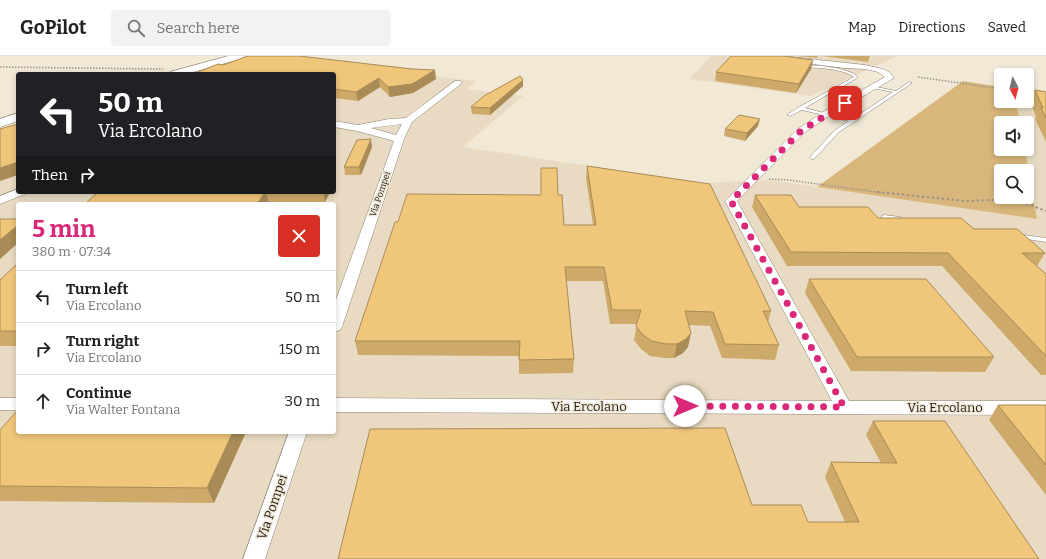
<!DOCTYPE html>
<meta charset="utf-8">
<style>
body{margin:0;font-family:Bitter,serif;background:#f2f2f2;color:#222;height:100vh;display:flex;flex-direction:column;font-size:15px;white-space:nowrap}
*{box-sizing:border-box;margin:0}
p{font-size:13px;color:#767676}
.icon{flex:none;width:22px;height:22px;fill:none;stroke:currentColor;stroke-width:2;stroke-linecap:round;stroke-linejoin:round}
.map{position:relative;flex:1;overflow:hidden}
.side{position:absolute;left:16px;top:146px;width:320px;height:232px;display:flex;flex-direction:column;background:#fff;border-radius:4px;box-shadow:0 2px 6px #0003}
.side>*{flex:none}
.hud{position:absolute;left:16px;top:16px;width:320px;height:122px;border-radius:4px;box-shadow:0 2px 6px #0003;background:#202124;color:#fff;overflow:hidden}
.needle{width:26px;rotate:173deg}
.controls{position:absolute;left:994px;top:12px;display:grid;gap:8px}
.controls a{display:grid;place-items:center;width:40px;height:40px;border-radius:4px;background:#fff;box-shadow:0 2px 6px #0003;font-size:20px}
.pin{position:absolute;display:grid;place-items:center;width:34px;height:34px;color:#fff;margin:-17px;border-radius:8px;box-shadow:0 2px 6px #0006}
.me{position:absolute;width:44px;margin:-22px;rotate:90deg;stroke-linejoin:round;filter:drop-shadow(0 0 3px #0008)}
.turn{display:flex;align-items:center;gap:14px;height:84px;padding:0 16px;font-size:18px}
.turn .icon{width:52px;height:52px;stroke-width:2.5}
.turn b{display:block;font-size:28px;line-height:34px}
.then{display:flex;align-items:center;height:38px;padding:0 16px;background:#0003;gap:8px;font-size:15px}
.round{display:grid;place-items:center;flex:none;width:42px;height:42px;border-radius:4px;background:#f2f2f2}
.overview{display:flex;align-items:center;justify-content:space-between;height:68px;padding:0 16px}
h1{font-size:24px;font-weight:700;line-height:30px;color:#db2777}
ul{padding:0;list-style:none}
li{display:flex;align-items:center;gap:12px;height:52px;padding:0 16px;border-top:1px solid #e0e0e0}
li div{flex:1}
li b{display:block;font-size:15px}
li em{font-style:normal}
header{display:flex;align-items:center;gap:24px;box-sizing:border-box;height:56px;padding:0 20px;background:#fff;border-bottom:1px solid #e0e0e0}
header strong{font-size:19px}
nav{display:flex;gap:22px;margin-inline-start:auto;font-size:14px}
.search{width:280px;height:36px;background:#f2f2f2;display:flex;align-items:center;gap:10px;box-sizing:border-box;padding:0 14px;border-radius:4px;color:#767676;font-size:15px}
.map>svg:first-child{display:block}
.built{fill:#e9dbc3;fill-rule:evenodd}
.green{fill:#d9b77c;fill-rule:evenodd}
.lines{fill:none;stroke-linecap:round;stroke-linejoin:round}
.lane-casing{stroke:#898070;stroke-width:1}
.street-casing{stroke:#898070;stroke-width:1}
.secondary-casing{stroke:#898070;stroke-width:1}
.path-far1{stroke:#9c9588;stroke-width:1.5;stroke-dasharray:1.5 1.5;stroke-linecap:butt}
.path{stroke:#9c9588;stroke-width:2;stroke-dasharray:2.5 2.5;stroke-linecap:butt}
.lane{fill:#fff;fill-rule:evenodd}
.street{fill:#fff;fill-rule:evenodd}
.secondary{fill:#fff;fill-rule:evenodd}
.wall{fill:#ceaa6a}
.shaded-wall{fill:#a88b56}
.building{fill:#f0c67b;stroke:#a88b56}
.route{stroke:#db2777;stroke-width:7;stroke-dasharray:0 12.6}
.labels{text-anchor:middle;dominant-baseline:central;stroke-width:3;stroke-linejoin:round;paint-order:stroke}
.far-street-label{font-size:9px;fill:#231f19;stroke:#f2e8d6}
.near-street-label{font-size:13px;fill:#231f19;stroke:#f2e8d6}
</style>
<header>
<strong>GoPilot</strong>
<div class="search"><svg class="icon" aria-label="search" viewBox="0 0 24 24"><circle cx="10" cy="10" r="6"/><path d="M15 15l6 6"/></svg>Search here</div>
<nav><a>Map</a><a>Directions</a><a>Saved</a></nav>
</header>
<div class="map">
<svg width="1046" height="503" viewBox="0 0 1046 503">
<rect width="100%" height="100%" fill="#f2e8d6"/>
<!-- built -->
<g class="built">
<path d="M 266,0 L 477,25 L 467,33 L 523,40 L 463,91 L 701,127 L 771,124 L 1037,163 L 1025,93 L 1027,93 L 1027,67 L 1020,67 L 1016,45 L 1027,45 L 1027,40 L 1046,42 L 1046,503 L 0,503 L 0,75 L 18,70 L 18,136 L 334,136 L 334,18 ZM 18,148 L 334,148 L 334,376 L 18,376 Z"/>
<path d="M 711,0 L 897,0 L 811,40 L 689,23 Z"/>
</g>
<!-- green -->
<path class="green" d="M 963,25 L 1001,31 L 1001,45 L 1016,45 L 1020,67 L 1001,67 L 1001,93 L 1025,93 L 1037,163 L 817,131 ZM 1001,115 L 1027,115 L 1027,141 L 1001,141 Z"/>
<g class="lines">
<defs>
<g id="lane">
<path d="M 801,9 C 815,9 846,11 857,20 L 857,22 L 835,35 L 856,41 L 856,43 L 832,36 L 805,52 L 851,64 L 893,36 L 872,32 L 872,30 L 896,35 L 909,26 L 912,27 L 839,76 L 814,103 L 812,103 L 810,102 L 810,101 L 835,74 L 849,65 L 802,54 L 790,60 L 787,59 L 799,51 L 854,21 C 842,12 817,12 802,11 Z"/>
<path d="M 884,159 L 900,161 L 903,163 L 900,165 L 882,162 L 882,160 Z"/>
<path d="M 1017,178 L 1046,182 L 1046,186 L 1015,181 L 1014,180 Z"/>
</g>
<g id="street">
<path d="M 761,0 L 782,0 L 865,9 L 883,13 L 889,16 L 894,22 L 829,60 L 804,77 L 737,145 L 849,345 L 1046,345 L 1046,359 L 334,356 L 334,342 L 832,345 L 725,145 L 798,73 L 823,56 L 885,21 L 878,16 L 865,13 L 844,12 L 765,2 Z"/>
<path d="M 455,25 L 461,25 L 462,27 L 412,66 L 404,83 L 342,271 L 340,274 L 334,276 L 334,249 L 394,85 L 357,75 L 334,71 L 334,65 L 358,69 L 389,63 L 406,62 ZM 402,68 L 396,79 L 371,72 Z"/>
<path d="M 1027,35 L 1046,37 L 1046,43 L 1027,41 Z"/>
<path d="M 18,133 L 18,136 L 27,136 L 25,138 L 0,148 L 0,140 Z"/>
<rect x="0" y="342" width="18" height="12"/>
<path d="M 289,376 L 307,376 L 265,503 L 243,503 Z"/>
</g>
<g id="secondary">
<path d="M 228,0 L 245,0 L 244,2 L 186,18 L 169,18 L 170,16 Z"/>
<path d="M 18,57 L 18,65 L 0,71 L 0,63 Z"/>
</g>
</defs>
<!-- lane casing -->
<use href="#lane" class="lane-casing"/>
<!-- street casing -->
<use href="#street" class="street-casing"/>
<!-- secondary casing -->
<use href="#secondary" class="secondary-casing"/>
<!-- path-far1 -->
<g class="path-far1">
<path d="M 0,11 L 163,13"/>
<path d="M 918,21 L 1001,33"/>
<path d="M 769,123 L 788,124 L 884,137"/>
</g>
<!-- path -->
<path class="path" d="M 877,136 L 967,145 L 991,144 L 1025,147 L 1046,155"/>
<!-- lane -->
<use href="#lane" class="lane"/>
<!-- street -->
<use href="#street" class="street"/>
<!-- secondary -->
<use href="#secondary" class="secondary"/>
</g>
<!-- wall -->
<g class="wall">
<path d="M 796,0 L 818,0 L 817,2 Z"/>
<path d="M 822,0 L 870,0 L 868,6 Z"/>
<path d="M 813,4 L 811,13 L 796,37 L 715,25 L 716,16 Z"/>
<path d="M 334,18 L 436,23 L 413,37 L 390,41 L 380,31 L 358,45 L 334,42 Z"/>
<path d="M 523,30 L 490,59 L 472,58 L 471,51 Z"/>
<path d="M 1035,34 L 1046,36 L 1046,86 L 1035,63 L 1036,61 L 1030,45 Z"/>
<path d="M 758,70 L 745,85 L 724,80 L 725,73 Z"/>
<path d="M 372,91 L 361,119 L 345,119 L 344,111 Z"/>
<path d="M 587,110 L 771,255 L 768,266 L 779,289 L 775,304 L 722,302 L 710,270 L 689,269 L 688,291 L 683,297 L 674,302 L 664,302 L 650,300 L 641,293 L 634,284 L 637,268 L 610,268 L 603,225 L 566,225 L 574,303 L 573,317 L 519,318 L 519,300 L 358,299 L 355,285 L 398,166 L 541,139 L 541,112 L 558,139 L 564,169 L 593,169 L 586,122 Z"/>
<path d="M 98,136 L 330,136 L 325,146 L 269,147 L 268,148 L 85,148 Z"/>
<path d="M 755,139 L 799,151 L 878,162 L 974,173 L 1045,197 L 1037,210 L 1046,218 L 1046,319 L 1041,319 L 942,210 L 787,210 L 752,151 Z"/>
<path d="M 18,207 L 18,290 L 0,290 L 0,224 Z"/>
<path d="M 809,223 L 994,301 L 985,316 L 851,315 L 805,237 Z"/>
<path d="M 998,349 L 1046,349 L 1046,439 L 989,364 Z"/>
<path d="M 873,365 L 1039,503 L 338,503 L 752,449 L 808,466 L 845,466 L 825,421 L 831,406 L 881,407 L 866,379 Z"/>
<path d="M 0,374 L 246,376 L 214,447 L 0,445 Z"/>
</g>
<!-- shaded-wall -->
<g class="shaded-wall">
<path d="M 813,4 L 811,13 L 796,37 L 799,28 Z"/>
<path d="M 435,14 L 436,23 L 413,37 L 390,41 L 388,31 Z"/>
<path d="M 379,22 L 380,31 L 358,45 L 356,36 Z"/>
<path d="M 523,24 L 523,30 L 490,59 L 490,52 Z"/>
<path d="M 760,63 L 758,70 L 745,85 L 747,77 Z"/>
<path d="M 371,83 L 372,91 L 361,119 L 359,111 Z"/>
<path d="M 18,106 L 18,119 L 0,125 L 0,112 Z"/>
<path d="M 265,136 L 266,136 L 269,147 L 268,148 L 257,148 Z"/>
<path d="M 323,136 L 330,136 L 325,146 Z"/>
<path d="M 18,169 L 18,187 L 0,203 L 0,184 Z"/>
<path d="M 691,277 L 688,291 L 683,297 L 674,302 L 677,288 Z"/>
<path d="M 233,376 L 246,376 L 214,447 L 207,432 Z"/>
</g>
<!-- building -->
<g class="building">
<path d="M 248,0 L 299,0 L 412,13 L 435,14 L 412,28 L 388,31 L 379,22 L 356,36 L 334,33 L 334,18 L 193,18 L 218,8 L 223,9 Z"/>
<path d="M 731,0 L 783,0 L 813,4 L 799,28 L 716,16 Z"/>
<path d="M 520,20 L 523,24 L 490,52 L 471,51 L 484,40 Z"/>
<path d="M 1035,34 L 1046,36 L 1046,62 L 1041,52 L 1043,52 Z"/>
<path d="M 739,59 L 760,63 L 747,77 L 725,73 Z"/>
<path d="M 18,68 L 18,106 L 0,112 L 0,73 Z"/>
<path d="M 371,83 L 359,111 L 344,111 L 357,84 Z"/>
<path d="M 587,110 L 710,128 L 771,255 L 763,255 L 779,289 L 725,288 L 713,256 L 685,255 L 691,277 L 686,283 L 677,288 L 666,288 L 652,285 L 643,279 L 636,270 L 641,254 L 612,254 L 604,211 L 565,211 L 574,303 L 519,304 L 520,285 L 355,285 L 395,166 L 398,166 L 407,138 L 541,139 L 541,112 L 557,112 L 558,139 L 562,139 L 564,169 L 596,169 Z"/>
<path d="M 98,136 L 265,136 L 257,148 L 85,148 Z"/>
<path d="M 755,139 L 791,139 L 799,151 L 868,151 L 878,162 L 961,162 L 974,173 L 1017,173 L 1045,197 L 1022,197 L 1046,218 L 1046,300 L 948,197 L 791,196 Z"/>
<path d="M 0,163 L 18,163 L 18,169 L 0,184 Z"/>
<path d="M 18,207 L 18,275 L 0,275 L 0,224 Z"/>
<path d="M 809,223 L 926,223 L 994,301 L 857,301 Z"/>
<path d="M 998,349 L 1046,349 L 1046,409 Z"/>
<path d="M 17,355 L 18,355 L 18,376 L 233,376 L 207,432 L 0,430 L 0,374 Z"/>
<path d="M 873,365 L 945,365 L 1039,503 L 338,503 L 370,373 L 725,372 L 752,449 L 801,449 L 808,466 L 859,466 L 831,406 L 897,407 Z"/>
</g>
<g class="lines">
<!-- route -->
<path class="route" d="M 685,350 L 844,351 L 731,145 L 801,75 L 845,47"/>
</g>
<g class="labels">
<!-- far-street labels -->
<g class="far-street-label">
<text transform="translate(380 138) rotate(-71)">Via Pompei</text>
</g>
<!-- near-street labels -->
<g class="near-street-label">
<text x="589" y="350">Via Ercolano</text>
<text x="945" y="351">Via Ercolano</text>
<text transform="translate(272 451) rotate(-71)">Via Pompei</text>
</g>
</g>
</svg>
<div class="controls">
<a><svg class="needle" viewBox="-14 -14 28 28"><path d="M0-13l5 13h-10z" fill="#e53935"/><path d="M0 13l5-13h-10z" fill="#767676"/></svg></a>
<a><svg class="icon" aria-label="sound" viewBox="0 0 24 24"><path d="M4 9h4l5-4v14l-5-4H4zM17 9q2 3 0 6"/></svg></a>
<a><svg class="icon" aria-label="search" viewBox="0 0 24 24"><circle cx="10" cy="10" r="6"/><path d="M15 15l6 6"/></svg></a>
</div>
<div class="pin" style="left:845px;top:47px;background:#d93025"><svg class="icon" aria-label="arrive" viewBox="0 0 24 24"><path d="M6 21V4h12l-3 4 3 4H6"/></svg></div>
<svg class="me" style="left:685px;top:350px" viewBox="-20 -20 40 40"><circle r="19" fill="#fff"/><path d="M0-13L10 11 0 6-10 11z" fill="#db2777"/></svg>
<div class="hud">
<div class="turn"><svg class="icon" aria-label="left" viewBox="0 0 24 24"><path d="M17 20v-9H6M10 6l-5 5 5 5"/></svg><div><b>50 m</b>Via Ercolano</div></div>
<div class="then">Then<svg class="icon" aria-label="right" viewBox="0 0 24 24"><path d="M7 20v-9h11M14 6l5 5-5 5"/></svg></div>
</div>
<section class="side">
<div class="overview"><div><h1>5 min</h1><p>380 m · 07:34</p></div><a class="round" style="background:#d93025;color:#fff"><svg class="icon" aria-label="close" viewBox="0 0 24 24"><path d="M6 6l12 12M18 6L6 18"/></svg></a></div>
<ul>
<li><svg class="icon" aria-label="left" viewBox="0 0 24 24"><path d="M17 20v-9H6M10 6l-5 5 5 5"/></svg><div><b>Turn left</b><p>Via Ercolano</p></div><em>50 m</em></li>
<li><svg class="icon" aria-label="right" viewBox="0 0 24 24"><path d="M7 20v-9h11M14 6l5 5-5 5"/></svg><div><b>Turn right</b><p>Via Ercolano</p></div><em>150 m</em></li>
<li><svg class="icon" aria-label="ahead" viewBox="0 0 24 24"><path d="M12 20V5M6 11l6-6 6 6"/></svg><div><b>Continue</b><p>Via Walter Fontana</p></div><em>30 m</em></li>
</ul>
</section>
</div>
